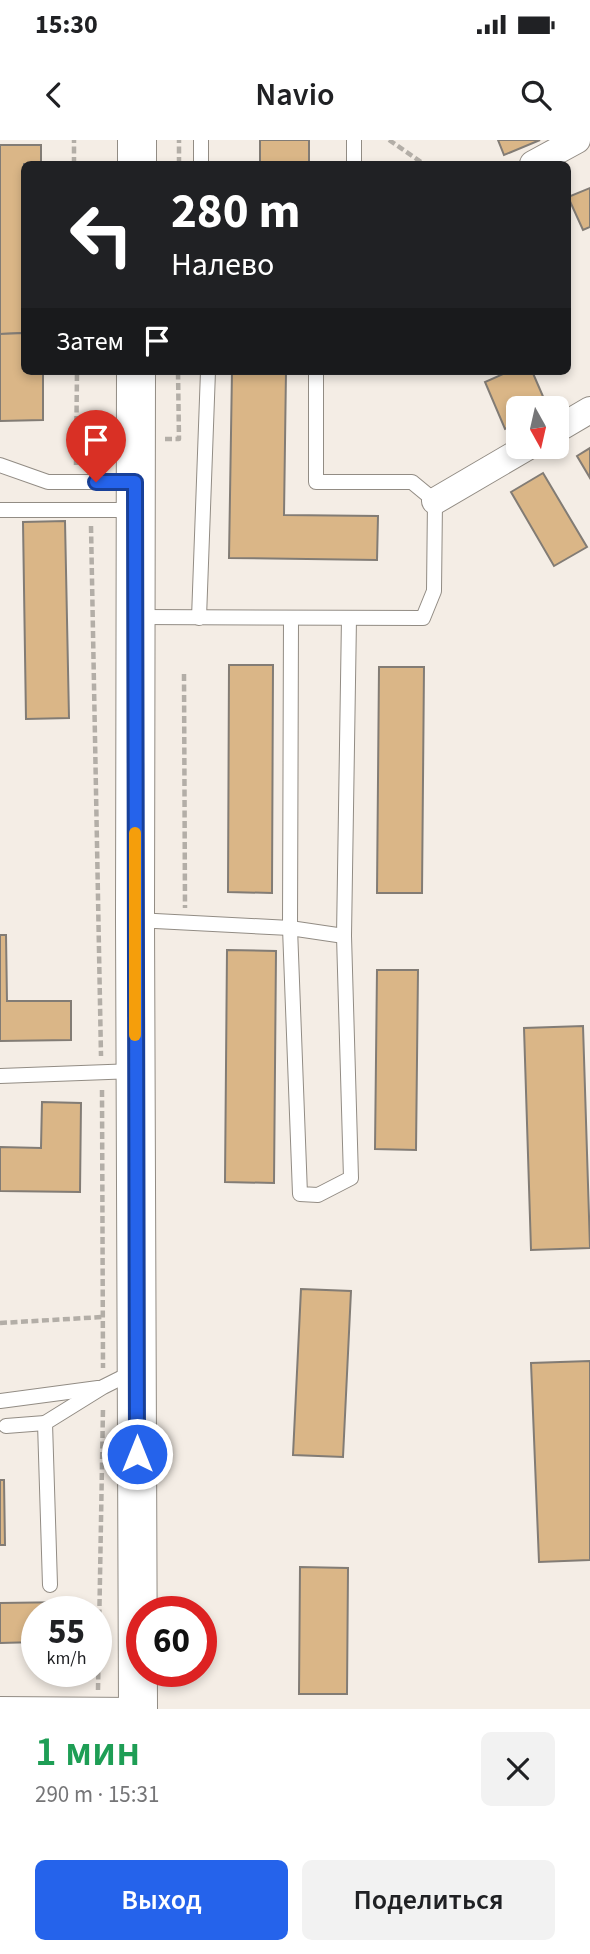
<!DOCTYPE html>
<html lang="ru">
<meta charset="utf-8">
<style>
body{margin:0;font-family:"Source Sans 3",sans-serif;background:#f2f2f2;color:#202124;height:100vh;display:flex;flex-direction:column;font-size:26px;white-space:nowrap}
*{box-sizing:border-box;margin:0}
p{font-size:23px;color:#757577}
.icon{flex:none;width:38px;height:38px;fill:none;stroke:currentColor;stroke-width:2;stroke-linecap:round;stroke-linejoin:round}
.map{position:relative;height:1569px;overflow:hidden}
.details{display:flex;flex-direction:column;background:#fff;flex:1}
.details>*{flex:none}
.hud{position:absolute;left:21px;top:21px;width:550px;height:214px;border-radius:10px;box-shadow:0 4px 10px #0003;background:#202124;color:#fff;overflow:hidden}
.needle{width:46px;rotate:172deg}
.controls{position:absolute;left:506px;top:256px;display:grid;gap:14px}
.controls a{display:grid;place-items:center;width:63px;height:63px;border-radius:10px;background:#fff;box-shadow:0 4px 10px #0003;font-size:35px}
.speed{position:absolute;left:21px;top:1456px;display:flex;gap:14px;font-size:35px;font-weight:700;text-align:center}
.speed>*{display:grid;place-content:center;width:91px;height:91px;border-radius:50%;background:#fff;box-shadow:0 4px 10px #0003;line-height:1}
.speed small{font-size:18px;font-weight:400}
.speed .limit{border:10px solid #d22;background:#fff;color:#111}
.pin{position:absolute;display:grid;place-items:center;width:60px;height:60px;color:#fff;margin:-72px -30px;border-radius:50% 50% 50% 0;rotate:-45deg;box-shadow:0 0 7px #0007}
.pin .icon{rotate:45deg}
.me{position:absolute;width:77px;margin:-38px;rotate:0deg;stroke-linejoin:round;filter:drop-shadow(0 0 5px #0008)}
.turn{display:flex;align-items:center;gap:24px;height:147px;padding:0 35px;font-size:32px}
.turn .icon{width:91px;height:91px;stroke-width:2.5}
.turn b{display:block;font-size:49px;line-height:60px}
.then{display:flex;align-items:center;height:66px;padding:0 35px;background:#0003;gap:14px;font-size:26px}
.round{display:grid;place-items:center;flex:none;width:74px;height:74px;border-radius:10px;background:#f2f2f2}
.overview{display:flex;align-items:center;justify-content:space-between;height:119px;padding:0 35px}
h1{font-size:42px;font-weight:600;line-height:52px;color:#1e9e55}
.cta{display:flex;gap:14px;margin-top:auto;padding:14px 35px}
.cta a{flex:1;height:80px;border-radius:10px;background:#2563eb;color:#fff;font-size:28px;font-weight:600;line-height:80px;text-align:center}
.cta a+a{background:#f2f2f2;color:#202124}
.status{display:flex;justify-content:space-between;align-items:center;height:49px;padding:0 35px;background:#fff;direction:ltr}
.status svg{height:19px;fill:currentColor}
header{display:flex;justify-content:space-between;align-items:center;height:91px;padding:0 35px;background:#fff;font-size:32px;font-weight:600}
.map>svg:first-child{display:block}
.building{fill:#dab687;stroke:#827c75;stroke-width:2}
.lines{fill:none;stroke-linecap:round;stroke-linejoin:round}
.service-casing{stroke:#928c84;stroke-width:16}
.minor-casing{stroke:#928c84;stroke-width:28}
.primary-casing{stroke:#928c84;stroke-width:40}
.path{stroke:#b3aea7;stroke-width:4.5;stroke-dasharray:7 3.5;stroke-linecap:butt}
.service{stroke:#fff;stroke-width:14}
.minor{stroke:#fff;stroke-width:26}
.primary{stroke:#fff;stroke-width:38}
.route-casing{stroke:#184099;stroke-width:18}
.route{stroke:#2563eb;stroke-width:12}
.slow{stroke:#f59e0b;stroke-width:12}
</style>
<div class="status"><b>15:30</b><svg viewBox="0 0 49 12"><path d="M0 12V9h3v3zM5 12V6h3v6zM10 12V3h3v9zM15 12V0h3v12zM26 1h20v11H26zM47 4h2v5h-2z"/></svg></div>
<header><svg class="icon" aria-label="back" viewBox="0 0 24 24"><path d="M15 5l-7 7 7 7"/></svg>Navio<svg class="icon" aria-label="search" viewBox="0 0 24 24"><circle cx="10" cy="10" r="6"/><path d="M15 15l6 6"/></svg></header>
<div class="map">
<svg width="590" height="1569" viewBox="0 0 590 1569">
<rect width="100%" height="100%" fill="#f4ede5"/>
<!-- building -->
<g class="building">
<rect x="260" y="0" width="49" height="24"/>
<path d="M 498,0 L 540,0 L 504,15 Z"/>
<path d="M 0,5 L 41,5 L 41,24 L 24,24 L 24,193 L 0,194 Z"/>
<path d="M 590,48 L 590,87 L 583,90 L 568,57 Z"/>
<path d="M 24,193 L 24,231 L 43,231 L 43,280 L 0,281 L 0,194 Z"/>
<path d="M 232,231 L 286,231 L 284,375 L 378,376 L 377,420 L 229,418 Z"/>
<path d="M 510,231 L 532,231 L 548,268 L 518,268 L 518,283 L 505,289 L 485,242 Z"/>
<path d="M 590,308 L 590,338 L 577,316 Z"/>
<path d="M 543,333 L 587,407 L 554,426 L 511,352 Z"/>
<path d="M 65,381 L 69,578 L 26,579 L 23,382 Z"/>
<path d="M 229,525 L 273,525 L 272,753 L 228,752 Z"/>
<path d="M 379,527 L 424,527 L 422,753 L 377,753 Z"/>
<path d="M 0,795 L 6,795 L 7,861 L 71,861 L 71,900 L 0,901 Z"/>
<path d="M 227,810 L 276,811 L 274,1043 L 225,1042 Z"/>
<path d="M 377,830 L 418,830 L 416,1010 L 375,1009 Z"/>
<path d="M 583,886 L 590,1108 L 531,1110 L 524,888 Z"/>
<path d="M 42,962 L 81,963 L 80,1052 L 0,1051 L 0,1007 L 41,1008 Z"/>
<path d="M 301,1149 L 351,1151 L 343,1317 L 293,1315 Z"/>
<path d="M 590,1221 L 590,1420 L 539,1422 L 531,1223 Z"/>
<path d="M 0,1340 L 4,1340 L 5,1405 L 0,1405 Z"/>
<path d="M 300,1427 L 348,1428 L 347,1554 L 299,1554 Z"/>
<path d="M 71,1462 L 71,1472 L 37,1472 L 37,1502 L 0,1503 L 0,1463 Z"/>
</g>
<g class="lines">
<defs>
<g id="service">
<path d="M 354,0 L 354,24"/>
<path d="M 201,24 L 201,0"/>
<path d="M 0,325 L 48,342 L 135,342"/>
<path d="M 0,370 L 134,370"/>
<path d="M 138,477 L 423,478 L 434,451 L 435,361 L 412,342 L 316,342 L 316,231"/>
<path d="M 199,478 L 208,231"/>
<path d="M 291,478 L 290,788 L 300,1054 L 318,1055 L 351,1038 L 344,796 L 349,478"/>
<path d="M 136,780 L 290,788 L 344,796"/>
<path d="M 0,936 L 135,931"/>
<path d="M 0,1261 L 98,1248"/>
<path d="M 6,1286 L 45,1283"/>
<path d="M 50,1445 L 45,1283 L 103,1247 L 133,1232"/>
<path d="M 0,1564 L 135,1565"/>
</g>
<g id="minor">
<path d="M 533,24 L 577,0"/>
<path d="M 556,290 L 590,270"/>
<path d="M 435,361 L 529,306"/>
</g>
<g id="primary">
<path d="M 137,24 L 137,0"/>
<path d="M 136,231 L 135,780 L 138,1569"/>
</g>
</defs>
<!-- service casing -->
<use href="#service" class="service-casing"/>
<!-- minor casing -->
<use href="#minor" class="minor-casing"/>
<!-- primary casing -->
<use href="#primary" class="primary-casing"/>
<!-- path -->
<g class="path">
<path d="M 389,0 L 424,24"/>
<path d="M 74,24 L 74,0"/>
<path d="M 179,24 L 179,0"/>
<path d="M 165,299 L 179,299 L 178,231"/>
<path d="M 76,300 L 107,299"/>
<path d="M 76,325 L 77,231"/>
<path d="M 91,386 L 101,916"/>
<path d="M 184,534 L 185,768"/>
<path d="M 102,950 L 103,1228"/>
<path d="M 0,1183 L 102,1177"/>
<path d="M 98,1550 L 103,1268"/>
</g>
<!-- service -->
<use href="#service" class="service"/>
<!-- minor -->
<use href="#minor" class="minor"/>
<!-- primary -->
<use href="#primary" class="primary"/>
</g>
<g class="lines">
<defs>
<path id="route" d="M 96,342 L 135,342 L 137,1314"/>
</defs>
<!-- route casing -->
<use href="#route" class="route-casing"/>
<!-- route -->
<use href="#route" class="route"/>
<!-- slow -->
<path class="slow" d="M 135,693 L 135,895"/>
</g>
</svg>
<div class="controls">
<a><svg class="needle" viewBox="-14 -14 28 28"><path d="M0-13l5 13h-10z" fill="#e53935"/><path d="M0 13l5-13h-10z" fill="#757577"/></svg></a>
</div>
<div class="speed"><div>55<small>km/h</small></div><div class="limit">60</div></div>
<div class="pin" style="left:96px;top:342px;background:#d93025"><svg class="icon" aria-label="arrive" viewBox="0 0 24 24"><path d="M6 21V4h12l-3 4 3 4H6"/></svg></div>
<svg class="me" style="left:137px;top:1314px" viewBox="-20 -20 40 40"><circle r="17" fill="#2563eb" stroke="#fff" stroke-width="3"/><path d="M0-11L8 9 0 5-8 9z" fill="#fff"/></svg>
<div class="hud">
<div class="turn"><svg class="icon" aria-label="left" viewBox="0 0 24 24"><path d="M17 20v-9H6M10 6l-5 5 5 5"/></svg><div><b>280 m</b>Налево</div></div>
<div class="then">Затем<svg class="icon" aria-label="arrive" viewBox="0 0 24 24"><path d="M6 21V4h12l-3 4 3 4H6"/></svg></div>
</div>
</div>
<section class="details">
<div class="overview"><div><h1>1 мин</h1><p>290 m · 15:31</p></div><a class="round"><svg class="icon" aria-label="close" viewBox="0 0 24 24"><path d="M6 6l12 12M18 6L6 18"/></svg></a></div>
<div class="cta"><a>Выход</a><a>Поделиться</a></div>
</section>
